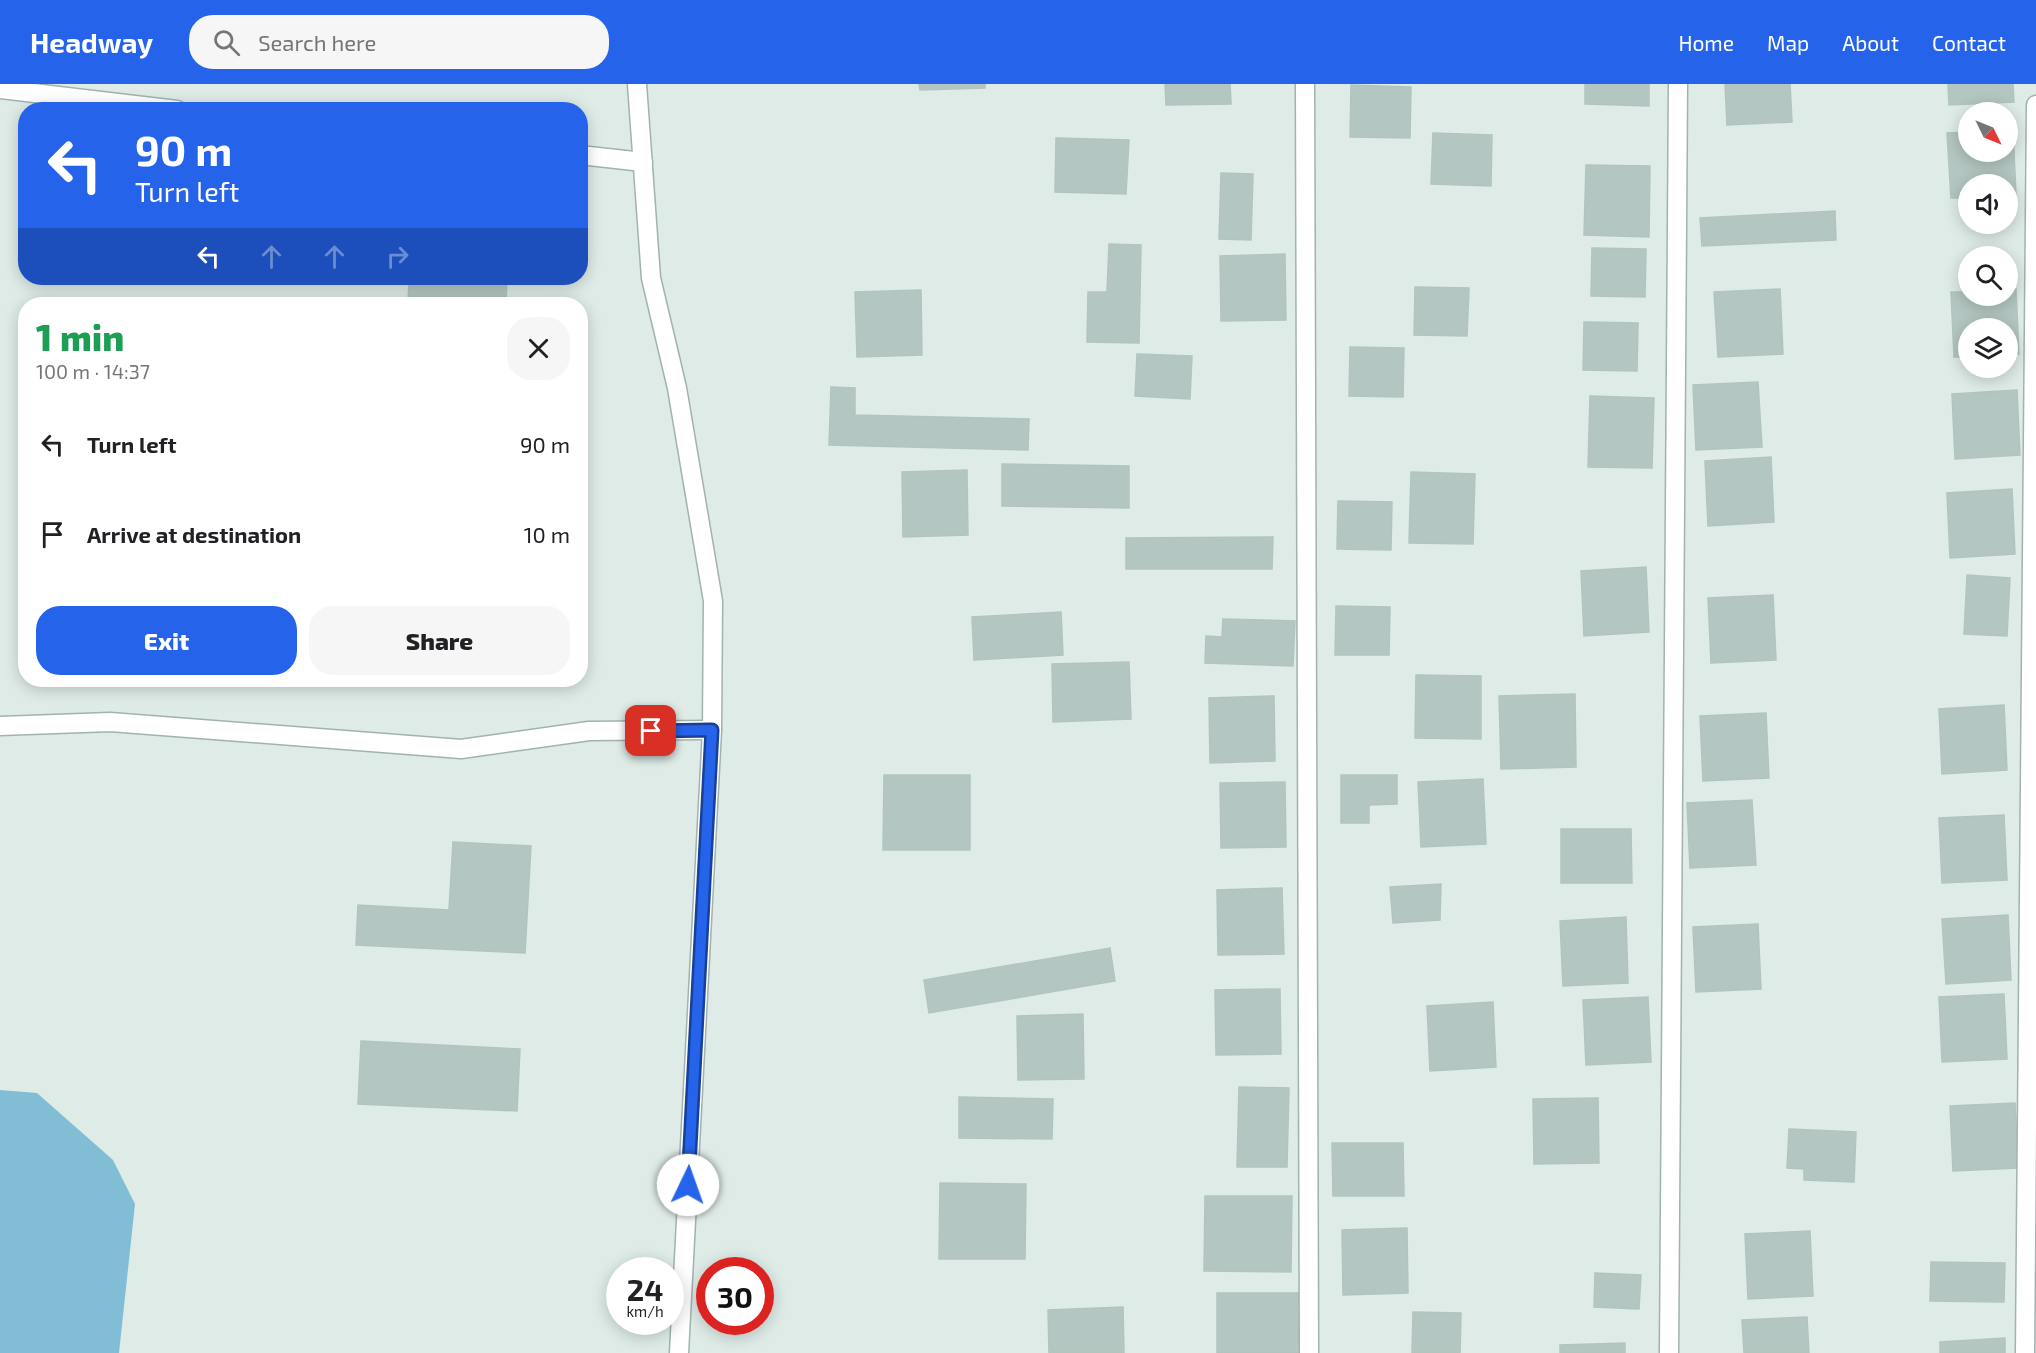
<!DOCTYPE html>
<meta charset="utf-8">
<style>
body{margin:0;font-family:"Exo 2",sans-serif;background:#f6f6f6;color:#202124;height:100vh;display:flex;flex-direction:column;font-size:22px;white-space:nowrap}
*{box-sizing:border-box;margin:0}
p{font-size:20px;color:#757577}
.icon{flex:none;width:33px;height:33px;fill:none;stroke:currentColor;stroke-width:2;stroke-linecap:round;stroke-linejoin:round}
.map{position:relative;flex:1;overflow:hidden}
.panel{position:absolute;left:18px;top:213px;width:570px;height:390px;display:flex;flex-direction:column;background:#fff;border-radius:24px;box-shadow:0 3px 15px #0003}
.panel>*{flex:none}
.banner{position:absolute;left:18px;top:18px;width:570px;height:183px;border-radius:24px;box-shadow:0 3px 15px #0003;background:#2563eb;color:#fff;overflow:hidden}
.needle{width:39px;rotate:133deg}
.tools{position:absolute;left:1958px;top:18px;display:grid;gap:12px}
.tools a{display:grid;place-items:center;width:60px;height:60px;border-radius:50%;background:#fff;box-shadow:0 3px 15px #0003;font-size:30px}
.speed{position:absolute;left:606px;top:1173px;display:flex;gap:12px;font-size:30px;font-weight:700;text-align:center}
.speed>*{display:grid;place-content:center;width:78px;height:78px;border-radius:50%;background:#fff;box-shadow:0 3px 15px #0003;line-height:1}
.speed small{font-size:15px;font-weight:400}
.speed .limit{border:9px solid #d22;background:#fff;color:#111}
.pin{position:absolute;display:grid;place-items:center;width:51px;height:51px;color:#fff;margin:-26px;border-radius:12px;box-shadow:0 3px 9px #0006}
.me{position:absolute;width:66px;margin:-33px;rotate:3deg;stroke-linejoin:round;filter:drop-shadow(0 0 4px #0008)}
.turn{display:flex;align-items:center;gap:21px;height:126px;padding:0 18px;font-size:27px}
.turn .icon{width:78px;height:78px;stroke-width:2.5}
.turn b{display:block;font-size:42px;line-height:51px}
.lanes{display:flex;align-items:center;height:57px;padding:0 18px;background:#0003;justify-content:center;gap:30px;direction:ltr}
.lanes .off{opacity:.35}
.round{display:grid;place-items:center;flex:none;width:63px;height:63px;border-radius:24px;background:#f6f6f6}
.headline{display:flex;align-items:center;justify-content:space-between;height:102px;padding:0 18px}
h1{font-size:36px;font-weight:800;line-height:45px;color:#1e9e55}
.primary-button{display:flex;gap:12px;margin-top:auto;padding:12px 18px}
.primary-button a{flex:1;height:69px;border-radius:24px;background:#2563eb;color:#fff;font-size:24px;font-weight:800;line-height:69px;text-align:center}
.primary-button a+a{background:#f6f6f6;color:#202124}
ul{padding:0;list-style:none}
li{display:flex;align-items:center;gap:18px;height:90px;padding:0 18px}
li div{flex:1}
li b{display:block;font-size:22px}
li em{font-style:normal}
header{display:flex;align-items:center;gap:36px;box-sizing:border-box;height:84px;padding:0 30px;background:#2563eb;color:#fff}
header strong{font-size:28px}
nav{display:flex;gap:33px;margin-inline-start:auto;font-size:21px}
.search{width:420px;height:54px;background:#f6f6f6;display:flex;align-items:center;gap:15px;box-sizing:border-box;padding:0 21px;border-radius:24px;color:#757577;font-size:22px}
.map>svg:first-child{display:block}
.water{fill:#81bed5}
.building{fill:#b4c6c1;stroke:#b1c5bf;stroke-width:1.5}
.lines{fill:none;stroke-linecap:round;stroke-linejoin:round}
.minor-casing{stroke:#a1b3af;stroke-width:21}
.minor{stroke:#fff;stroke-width:18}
.route-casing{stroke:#184099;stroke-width:15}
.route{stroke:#2563eb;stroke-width:10}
</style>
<header>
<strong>Headway</strong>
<div class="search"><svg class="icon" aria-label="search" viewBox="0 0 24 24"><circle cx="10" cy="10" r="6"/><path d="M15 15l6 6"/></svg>Search here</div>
<nav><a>Home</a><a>Map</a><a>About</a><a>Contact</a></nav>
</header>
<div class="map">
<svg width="2036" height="1269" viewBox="0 0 2036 1269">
<rect width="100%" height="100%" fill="#deebe7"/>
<!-- water -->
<path class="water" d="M 0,1006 L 37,1009 L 113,1076 L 135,1120 L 119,1269 L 0,1269 Z"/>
<!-- building -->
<g class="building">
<path d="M 919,0 L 985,0 L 985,4 L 920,6 Z"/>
<path d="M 1165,0 L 1230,0 L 1231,20 L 1166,21 Z"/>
<path d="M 1585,0 L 1649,0 L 1649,22 L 1585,20 Z"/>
<path d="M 1725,0 L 1790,0 L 1792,38 L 1727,41 Z"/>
<path d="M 1948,0 L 2013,0 L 2014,18 L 1949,21 Z"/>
<path d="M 1351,1 L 1411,3 L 1410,54 L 1350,53 Z"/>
<path d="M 2007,46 L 2013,46 L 2016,111 L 2007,112 L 2007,100 L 1968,100 L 1968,114 L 1951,114 L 1947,49 L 1968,48 L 1968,68 L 2007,68 Z"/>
<path d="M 1433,49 L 1492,51 L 1491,102 L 1431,100 Z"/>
<path d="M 1056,54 L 1129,56 L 1126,110 L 1055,108 Z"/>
<path d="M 1586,81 L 1650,82 L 1649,153 L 1584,151 Z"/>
<path d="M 1221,89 L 1253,90 L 1251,156 L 1219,155 Z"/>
<path d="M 1835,127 L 1836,156 L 1702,162 L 1700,134 Z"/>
<path d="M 1109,160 L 1141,161 L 1139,259 L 1087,258 L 1088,208 L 1107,208 Z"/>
<path d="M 1592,164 L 1646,165 L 1645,213 L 1591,212 Z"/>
<path d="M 1285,170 L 1286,236 L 1221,237 L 1220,172 Z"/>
<path d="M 409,194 L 507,194 L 506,220 L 408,220 Z"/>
<path d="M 1415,203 L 1469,204 L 1467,252 L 1414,251 Z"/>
<path d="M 1780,205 L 1783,270 L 1718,273 L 1714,208 Z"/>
<path d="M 2016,205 L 2019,270 L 2007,271 L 2007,244 L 1968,244 L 1968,273 L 1954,273 L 1951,208 L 1968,208 L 1968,212 L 2007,212 L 2007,206 Z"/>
<path d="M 921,206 L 922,271 L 857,273 L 855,208 Z"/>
<path d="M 1584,238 L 1638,239 L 1637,287 L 1583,286 Z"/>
<path d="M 1350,263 L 1404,264 L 1403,313 L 1349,312 Z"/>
<path d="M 1137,270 L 1192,272 L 1190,315 L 1135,312 Z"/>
<path d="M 1758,298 L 1762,363 L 1696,366 L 1693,301 Z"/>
<path d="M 831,303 L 855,304 L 855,331 L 1029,335 L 1028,366 L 829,361 Z"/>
<path d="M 2017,306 L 2020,371 L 1955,375 L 1952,310 Z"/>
<path d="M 1590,312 L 1654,314 L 1652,384 L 1588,383 Z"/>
<path d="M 1771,373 L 1774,438 L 1708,442 L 1705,377 Z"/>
<path d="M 1002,380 L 1129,382 L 1129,424 L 1002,422 Z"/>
<path d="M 967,386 L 968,451 L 903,453 L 902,388 Z"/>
<path d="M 1411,388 L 1475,390 L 1473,460 L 1409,459 Z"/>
<path d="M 2012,405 L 2015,470 L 1950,474 L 1947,409 Z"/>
<path d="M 1338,417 L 1392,418 L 1391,466 L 1337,465 Z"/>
<path d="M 1273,453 L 1272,485 L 1126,485 L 1126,454 Z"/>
<path d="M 1646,483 L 1649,548 L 1584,552 L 1581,487 Z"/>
<path d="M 1967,491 L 2010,494 L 2007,552 L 1964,550 Z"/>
<path d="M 1773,511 L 1776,576 L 1711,579 L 1708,514 Z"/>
<path d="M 1336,522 L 1390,523 L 1389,571 L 1335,571 Z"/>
<path d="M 1061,528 L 1063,571 L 974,576 L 972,533 Z"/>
<path d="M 1223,535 L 1295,537 L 1293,582 L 1205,579 L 1206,552 L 1222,553 Z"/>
<path d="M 1129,578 L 1131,635 L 1053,638 L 1052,580 Z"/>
<path d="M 1416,591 L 1481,592 L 1481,655 L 1415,654 Z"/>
<path d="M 1575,610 L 1576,683 L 1501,685 L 1499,612 Z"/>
<path d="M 1274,612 L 1275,677 L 1210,679 L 1209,614 Z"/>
<path d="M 2004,621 L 2007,686 L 1942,690 L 1939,625 Z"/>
<path d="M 1766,629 L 1769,694 L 1703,697 L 1700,632 Z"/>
<path d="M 884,691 L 970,691 L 970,766 L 883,766 Z"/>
<path d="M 1341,691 L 1397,691 L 1397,720 L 1369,721 L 1369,739 L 1341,739 Z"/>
<path d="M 1483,695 L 1486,760 L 1421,763 L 1418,698 Z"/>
<path d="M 1285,698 L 1286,763 L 1221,764 L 1220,699 Z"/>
<path d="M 1752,716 L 1756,781 L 1690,784 L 1687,719 Z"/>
<path d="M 2004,731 L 2007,796 L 1942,799 L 1939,734 Z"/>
<path d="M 1561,745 L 1631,745 L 1632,799 L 1561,799 Z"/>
<path d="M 453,758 L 531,762 L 525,869 L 356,861 L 358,821 L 449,826 Z"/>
<path d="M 1441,800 L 1440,836 L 1393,839 L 1390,803 Z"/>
<path d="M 1282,804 L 1284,870 L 1218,871 L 1217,806 Z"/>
<path d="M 2008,831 L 2011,896 L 1946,900 L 1942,835 Z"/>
<path d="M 1626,833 L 1628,899 L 1563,902 L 1560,837 Z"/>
<path d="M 1758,840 L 1761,905 L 1696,908 L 1693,843 Z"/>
<path d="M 1110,864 L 1115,897 L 929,929 L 924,896 Z"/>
<path d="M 1280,905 L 1281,970 L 1216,971 L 1215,906 Z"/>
<path d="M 2004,910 L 2007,975 L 1942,978 L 1939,913 Z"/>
<path d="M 1648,913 L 1651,978 L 1586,981 L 1583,916 Z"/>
<path d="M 1493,918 L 1496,983 L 1430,987 L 1427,922 Z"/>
<path d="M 1083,930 L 1084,995 L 1018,996 L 1017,932 Z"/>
<path d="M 361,957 L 520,965 L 517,1027 L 358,1020 Z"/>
<path d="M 1239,1003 L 1289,1004 L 1287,1083 L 1237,1083 Z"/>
<path d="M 959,1013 L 1053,1015 L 1052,1055 L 959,1054 Z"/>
<path d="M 1598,1014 L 1599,1079 L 1534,1080 L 1533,1015 Z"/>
<path d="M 2015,1019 L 2018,1084 L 1953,1087 L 1950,1022 Z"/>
<path d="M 1789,1045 L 1856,1048 L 1854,1098 L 1804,1096 L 1804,1085 L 1787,1084 Z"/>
<path d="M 1332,1059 L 1403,1059 L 1404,1112 L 1333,1112 Z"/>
<path d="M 940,1099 L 1026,1100 L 1025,1175 L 939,1175 Z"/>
<path d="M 1205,1112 L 1292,1112 L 1291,1188 L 1204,1187 Z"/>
<path d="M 1407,1144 L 1408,1209 L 1343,1211 L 1342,1146 Z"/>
<path d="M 1810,1147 L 1813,1212 L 1748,1215 L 1745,1150 Z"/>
<path d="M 1931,1178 L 2005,1179 L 2004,1218 L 1930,1217 Z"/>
<path d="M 1595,1189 L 1641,1191 L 1639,1225 L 1594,1223 Z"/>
<rect x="1217" y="1209" width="86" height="60"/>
<path d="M 1123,1223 L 1124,1269 L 1049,1269 L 1048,1226 Z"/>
<path d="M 1413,1228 L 1461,1229 L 1460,1269 L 1412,1269 Z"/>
<path d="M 1807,1233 L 1809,1269 L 1744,1269 L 1742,1236 Z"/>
<path d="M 2005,1254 L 2005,1269 L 1940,1269 L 1940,1258 Z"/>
<path d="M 1625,1259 L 1625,1269 L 1560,1269 L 1560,1261 Z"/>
</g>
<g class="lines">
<defs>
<g id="minor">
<path d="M 637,0 L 651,194 L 677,304 L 713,517 L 712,646 L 679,1269"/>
<path d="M 1305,0 L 1309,1269"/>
<path d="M 0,5 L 177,26"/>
<path d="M 580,71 L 643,78"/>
<path d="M 0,642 L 110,638 L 461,665 L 589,647 L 712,646"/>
<path d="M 1669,1269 L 1678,0"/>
<path d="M 2025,1269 L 2036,21"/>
</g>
</defs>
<!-- minor casing -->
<use href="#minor" class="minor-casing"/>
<!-- minor -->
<use href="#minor" class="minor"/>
</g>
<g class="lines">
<defs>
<path id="route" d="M 651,647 L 712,646 L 688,1101"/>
</defs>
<!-- route casing -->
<use href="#route" class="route-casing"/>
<!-- route -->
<use href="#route" class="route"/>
</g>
</svg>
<div class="tools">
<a><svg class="needle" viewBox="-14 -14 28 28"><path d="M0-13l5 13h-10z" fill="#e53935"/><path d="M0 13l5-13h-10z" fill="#757577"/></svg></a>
<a><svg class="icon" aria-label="sound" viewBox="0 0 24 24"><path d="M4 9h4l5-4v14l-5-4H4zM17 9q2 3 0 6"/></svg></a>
<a><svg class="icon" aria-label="search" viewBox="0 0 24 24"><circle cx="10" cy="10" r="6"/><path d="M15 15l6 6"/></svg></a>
<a><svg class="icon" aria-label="layers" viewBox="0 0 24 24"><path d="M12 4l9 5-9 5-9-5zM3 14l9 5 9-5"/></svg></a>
</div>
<div class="speed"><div>24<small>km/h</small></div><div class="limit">30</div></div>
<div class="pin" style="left:651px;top:647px;background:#d93025"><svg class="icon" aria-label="arrive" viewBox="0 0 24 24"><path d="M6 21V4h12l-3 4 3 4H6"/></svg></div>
<svg class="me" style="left:688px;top:1101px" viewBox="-20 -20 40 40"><circle r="19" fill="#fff"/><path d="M0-13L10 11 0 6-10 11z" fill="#2563eb"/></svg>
<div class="banner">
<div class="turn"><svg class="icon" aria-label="left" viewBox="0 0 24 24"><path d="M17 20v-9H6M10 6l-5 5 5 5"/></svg><div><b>90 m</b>Turn left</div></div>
<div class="lanes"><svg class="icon" aria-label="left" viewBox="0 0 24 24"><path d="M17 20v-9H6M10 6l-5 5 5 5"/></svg><svg class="icon off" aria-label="ahead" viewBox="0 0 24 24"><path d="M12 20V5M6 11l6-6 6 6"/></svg><svg class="icon off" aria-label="ahead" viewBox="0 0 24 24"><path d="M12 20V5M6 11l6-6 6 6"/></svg><svg class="icon off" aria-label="right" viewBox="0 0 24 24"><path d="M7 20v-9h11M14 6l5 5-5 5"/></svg></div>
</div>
<section class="panel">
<div class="headline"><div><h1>1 min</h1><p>100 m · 14:37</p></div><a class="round"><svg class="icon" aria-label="close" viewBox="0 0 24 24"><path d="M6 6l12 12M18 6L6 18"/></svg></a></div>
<ul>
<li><svg class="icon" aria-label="left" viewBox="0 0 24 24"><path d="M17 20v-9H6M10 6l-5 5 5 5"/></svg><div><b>Turn left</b></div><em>90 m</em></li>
<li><svg class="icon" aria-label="arrive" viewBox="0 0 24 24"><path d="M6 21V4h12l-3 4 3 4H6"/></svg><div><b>Arrive at destination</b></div><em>10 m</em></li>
</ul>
<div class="primary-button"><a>Exit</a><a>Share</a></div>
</section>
</div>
